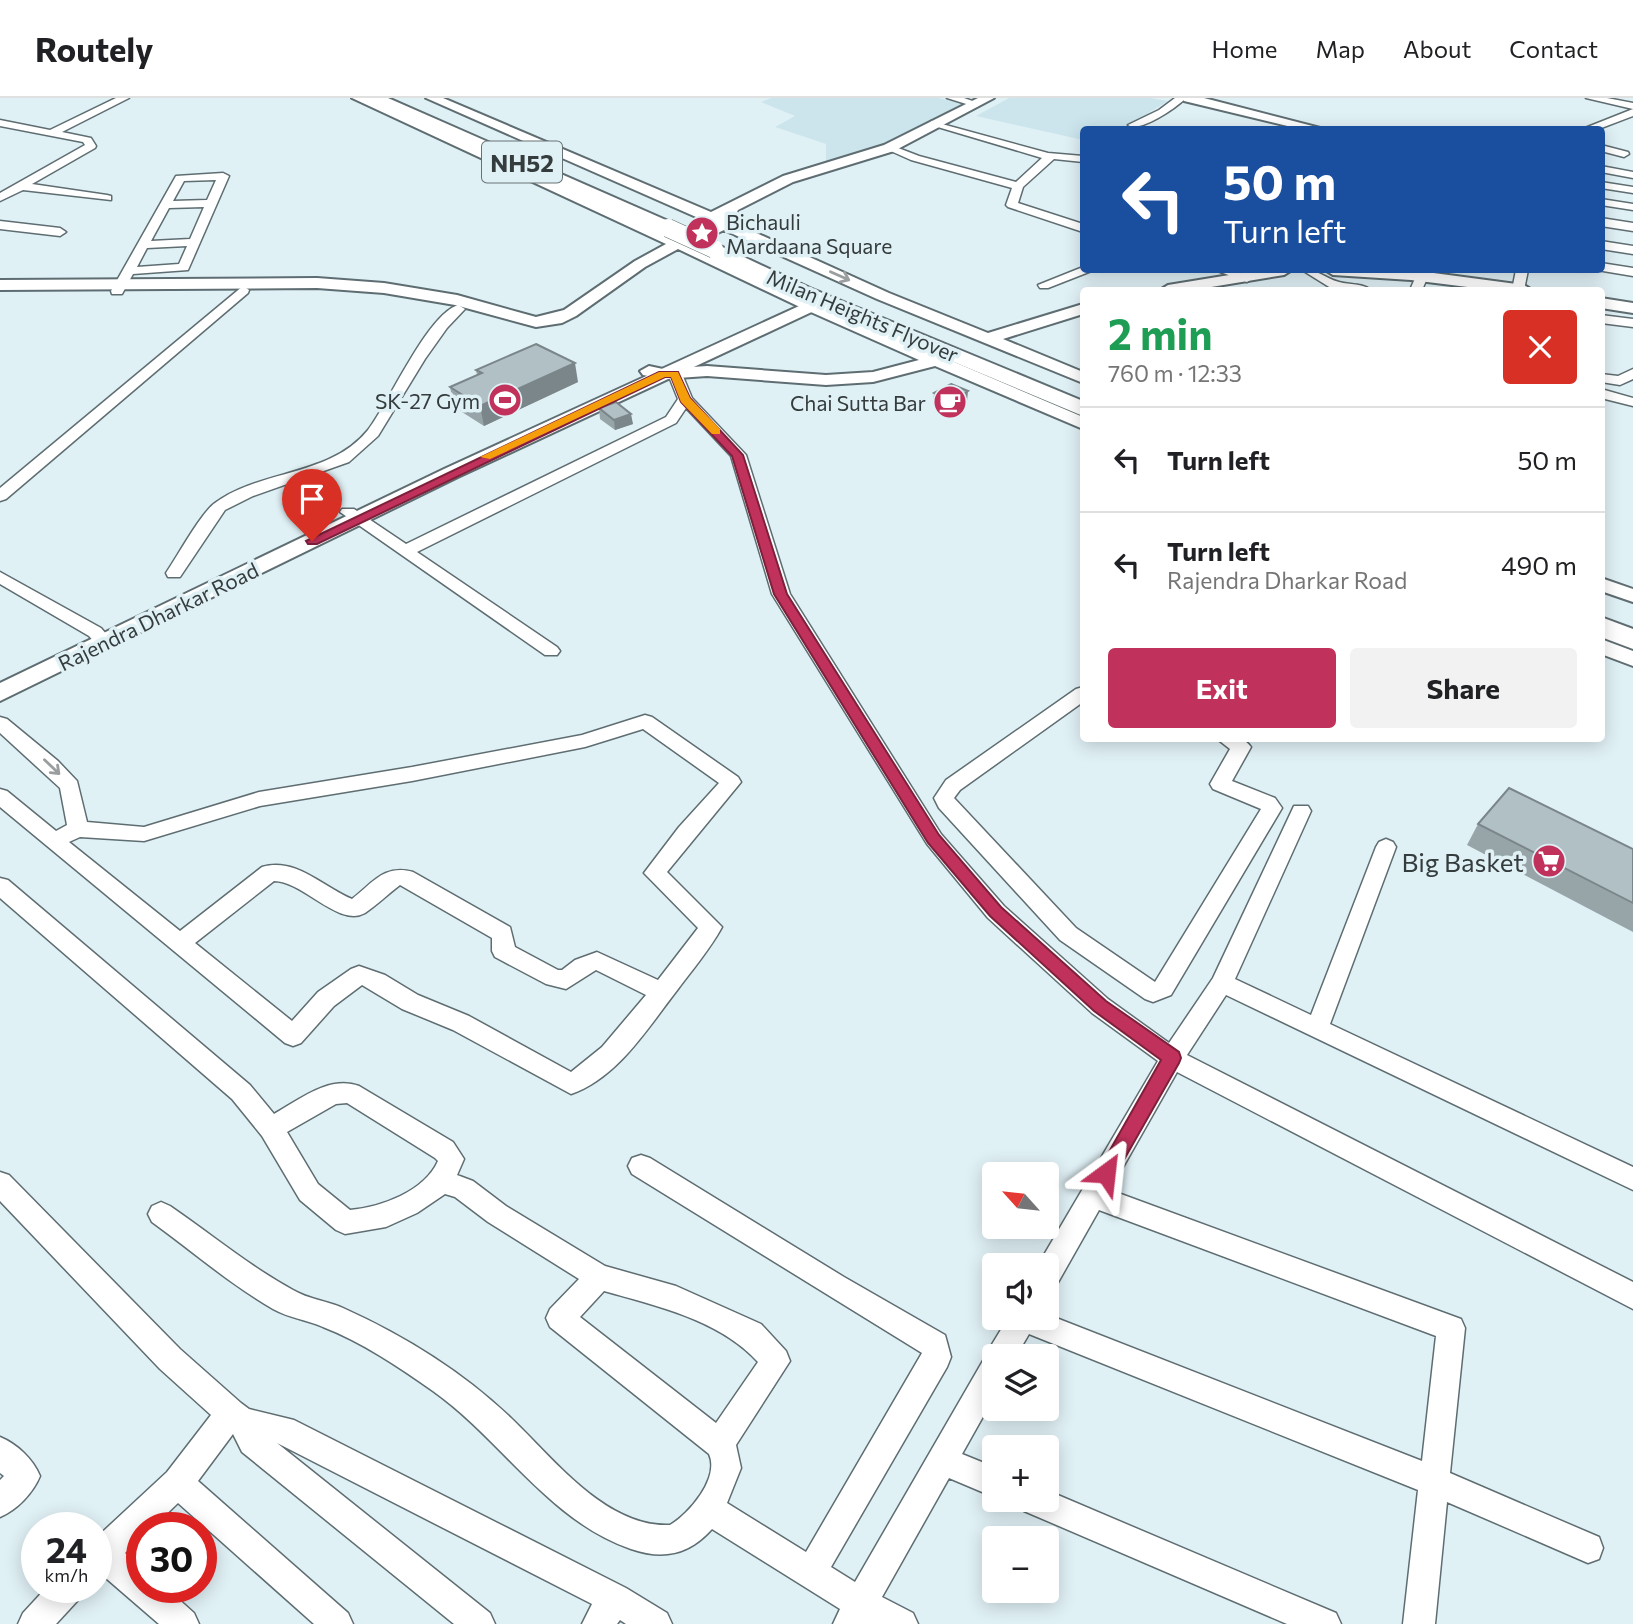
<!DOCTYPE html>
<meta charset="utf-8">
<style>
body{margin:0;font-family:Commissioner,sans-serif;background:#f2f2f2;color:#202124;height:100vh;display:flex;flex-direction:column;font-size:26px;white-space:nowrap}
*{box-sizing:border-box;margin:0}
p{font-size:23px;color:#757577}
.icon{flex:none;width:38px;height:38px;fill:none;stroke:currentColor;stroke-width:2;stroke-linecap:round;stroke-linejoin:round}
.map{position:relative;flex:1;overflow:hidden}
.sheet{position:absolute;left:1080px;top:189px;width:525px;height:455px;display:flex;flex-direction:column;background:#fff;border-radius:7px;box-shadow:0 4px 18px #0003}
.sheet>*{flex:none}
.hud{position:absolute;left:1080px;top:28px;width:525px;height:147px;border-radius:7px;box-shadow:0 4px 18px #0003;background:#1a4fa0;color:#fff;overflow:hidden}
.needle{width:46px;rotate:297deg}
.controls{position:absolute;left:982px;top:1064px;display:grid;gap:14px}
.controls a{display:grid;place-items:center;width:77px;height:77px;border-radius:7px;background:#fff;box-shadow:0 4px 18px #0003;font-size:35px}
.speed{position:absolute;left:21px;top:1414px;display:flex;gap:14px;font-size:35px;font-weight:700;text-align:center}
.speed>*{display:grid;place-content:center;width:91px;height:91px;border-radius:50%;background:#fff;box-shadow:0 4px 18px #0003;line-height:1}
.speed small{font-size:18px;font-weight:400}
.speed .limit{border:10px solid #d22;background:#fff;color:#111}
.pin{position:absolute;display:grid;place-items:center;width:60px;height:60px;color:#fff;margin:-72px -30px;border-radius:50% 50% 50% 0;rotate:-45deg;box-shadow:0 0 7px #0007}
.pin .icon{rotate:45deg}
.me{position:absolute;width:77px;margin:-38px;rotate:30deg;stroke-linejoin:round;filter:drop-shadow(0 0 5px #0008)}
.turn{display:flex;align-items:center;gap:24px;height:147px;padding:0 28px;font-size:32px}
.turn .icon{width:91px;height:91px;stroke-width:2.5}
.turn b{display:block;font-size:49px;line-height:60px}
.round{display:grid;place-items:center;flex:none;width:74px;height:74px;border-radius:7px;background:#f2f2f2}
.overview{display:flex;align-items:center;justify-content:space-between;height:119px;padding:0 28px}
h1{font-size:42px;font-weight:700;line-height:52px;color:#1e9e55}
.primary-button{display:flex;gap:14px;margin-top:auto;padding:14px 28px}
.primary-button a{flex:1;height:80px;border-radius:7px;background:#c0315b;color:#fff;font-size:28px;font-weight:700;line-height:80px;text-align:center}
.primary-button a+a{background:#f2f2f2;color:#202124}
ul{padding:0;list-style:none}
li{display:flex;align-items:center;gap:21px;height:105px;padding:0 28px;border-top:2px solid #e0e0e0}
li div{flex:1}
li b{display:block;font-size:26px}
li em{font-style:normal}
header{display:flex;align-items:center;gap:42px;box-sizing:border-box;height:98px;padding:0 35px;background:#fff;border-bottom:2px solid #e0e0e0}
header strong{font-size:33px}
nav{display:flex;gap:38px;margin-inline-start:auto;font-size:24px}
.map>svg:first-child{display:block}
.built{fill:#cce5ed}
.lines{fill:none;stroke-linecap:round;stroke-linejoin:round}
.minor-casing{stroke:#5e6d71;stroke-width:3}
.tertiary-casing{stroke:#5e6d71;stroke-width:4}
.secondary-casing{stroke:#5e6d71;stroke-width:4}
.trunk-casing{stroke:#5e6d71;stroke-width:4}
.minor{fill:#fff;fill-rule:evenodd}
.tertiary{fill:#fff;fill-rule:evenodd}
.secondary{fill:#fff;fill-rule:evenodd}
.trunk{fill:#fff;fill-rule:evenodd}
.trunk-bridge-casing{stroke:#5e6d71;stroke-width:19;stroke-linecap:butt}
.trunk-bridge{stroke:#fff;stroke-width:18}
.wall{fill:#97a5a9}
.shaded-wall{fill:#7b868a}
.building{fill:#b0c0c5;stroke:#7b868a;stroke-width:2}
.oneway{stroke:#9a9e9e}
.route{fill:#c0315b;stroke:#7d203b;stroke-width:2}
.slow{fill:#f59e0b}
.labels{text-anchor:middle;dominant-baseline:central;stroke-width:7;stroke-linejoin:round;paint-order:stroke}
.far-poi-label{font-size:21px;fill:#353c3e;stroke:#e0f1f6;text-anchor:end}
.far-street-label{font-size:21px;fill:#353c3e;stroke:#e0f1f6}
.shield{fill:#e0f1f6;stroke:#687275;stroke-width:2}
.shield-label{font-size:24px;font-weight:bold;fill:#353c3e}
.poi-label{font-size:26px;fill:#353c3e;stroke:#e0f1f6;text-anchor:end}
</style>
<header>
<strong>Routely</strong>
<nav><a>Home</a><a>Map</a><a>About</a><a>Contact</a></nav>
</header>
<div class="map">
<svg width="1633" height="1526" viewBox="0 0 1633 1526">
<rect width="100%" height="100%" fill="#e0f1f6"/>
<!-- built -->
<g class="built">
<path d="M 771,0 L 939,0 L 963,6 L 881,48 L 826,64 L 826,46 L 775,29 L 795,18 L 761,4 Z"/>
<path d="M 1009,0 L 1151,0 L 1168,3 L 1123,31 L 1083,32 L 1083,42 L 976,18 Z"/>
</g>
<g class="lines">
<defs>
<g id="minor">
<path d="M 116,0 L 129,0 L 62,34 L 91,40 L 96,48 L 95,50 L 32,86 L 107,97 L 111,98 L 111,102 L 23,92 L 0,103 L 0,95 L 85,47 L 83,44 L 0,28 L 0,22 L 50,32 Z"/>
<path d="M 947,0 L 964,0 L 981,6 L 976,9 Z"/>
<path d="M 1175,0 L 1186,0 C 1176,10 1140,35 1128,27 L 1159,12 Z"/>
<path d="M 1586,0 L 1607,0 L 1633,5 L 1633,18 L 1596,32 L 1580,32 L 1633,11 Z"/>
<path d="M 931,23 L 1048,55 L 1083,58 L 1083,64 L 1054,61 L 1023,89 L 1018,105 L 1083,126 L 1083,134 L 1008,109 L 1006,107 L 1012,90 L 911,62 L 884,50 L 893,48 L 919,58 L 1016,84 L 1042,60 L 931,27 Z"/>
<path d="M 1601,47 L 1628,54 L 1629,56 L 1624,59 L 1601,53 Z"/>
<path d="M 1601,68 L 1633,74 L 1633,80 L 1601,74 Z"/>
<path d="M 223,75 L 229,78 L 188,172 L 133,176 L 122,196 L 112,196 L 111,193 L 176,78 ZM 216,82 L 207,102 L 173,103 L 184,83 ZM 204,109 L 190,141 L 151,143 L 169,110 ZM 187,148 L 179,166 L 137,169 L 147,150 Z"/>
<path d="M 1601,84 L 1633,89 L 1633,95 L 1601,90 Z"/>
<path d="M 1601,101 L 1633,106 L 1633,112 L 1601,107 Z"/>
<path d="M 1601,120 L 1633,125 L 1633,133 L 1601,128 Z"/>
<path d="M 0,123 L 60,130 L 66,134 L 60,138 L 0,131 Z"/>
<path d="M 1601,143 L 1633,148 L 1633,156 L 1601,151 Z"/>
<path d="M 1601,165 L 1633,170 L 1633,178 L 1597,172 L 1601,172 Z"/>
<path d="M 1083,169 L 1094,172 L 1048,190 L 1040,190 L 1038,187 Z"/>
<path d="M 1215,172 L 1232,172 L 1253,180 L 1247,184 Z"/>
<path d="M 1302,172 C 1318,171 1324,180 1339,184 C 1350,187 1362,185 1371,192 L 1334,192 Z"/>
<path d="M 1516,172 L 1528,172 L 1524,192 L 1512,192 Z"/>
<path d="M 1422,174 L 1428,178 L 1422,192 L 1410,192 L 1416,178 Z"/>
<path d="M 243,188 L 249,192 L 248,195 L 6,401 L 0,403 L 0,390 Z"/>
<path d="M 458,207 L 465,211 L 447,230 L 425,261 L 378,338 L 349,364 L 253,398 L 225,412 L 180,479 L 168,479 L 166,475 C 177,459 201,415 215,405 C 261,371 330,379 368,332 C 389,305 427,217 458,207 Z"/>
<path d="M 1601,217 L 1633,221 L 1633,229 L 1601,225 Z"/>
<path d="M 1633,271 L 1633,281 L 1620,287 L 1601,284 L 1601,276 L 1618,278 Z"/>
<path d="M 675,272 L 682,276 L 692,300 L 746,357 L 790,496 L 941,736 L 1004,808 L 1108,901 L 1169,945 L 1213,880 L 1294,708 L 1308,708 L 1311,713 L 1235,881 L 1311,917 L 1376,749 L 1379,744 L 1386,741 L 1393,744 L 1396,749 L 1330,926 L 1633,1069 L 1633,1092 L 1226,897 L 1187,957 L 1633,1184 L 1633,1211 L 1177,974 L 1110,1092 L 1461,1221 L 1465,1230 L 1450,1375 L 1599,1439 L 1603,1450 L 1599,1461 L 1588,1465 L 1447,1404 L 1435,1526 L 1403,1526 L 1418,1392 L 1029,1236 L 1016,1258 L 994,1258 L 994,1299 L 962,1356 L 994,1369 L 994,1399 L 949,1380 L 882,1499 L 913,1515 L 918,1526 L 833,1526 L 840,1511 L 712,1431 C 689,1457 663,1462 631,1451 C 549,1423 502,1342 433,1293 C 399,1269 362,1244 323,1229 C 307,1222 289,1220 273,1211 C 230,1186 192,1153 152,1124 L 148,1116 L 152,1108 L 161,1104 L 170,1108 C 211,1136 249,1168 293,1192 C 308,1201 327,1203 343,1210 C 403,1237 463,1274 511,1320 C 553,1360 606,1430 670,1427 C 689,1416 720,1380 709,1356 L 550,1229 L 546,1220 L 550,1211 L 579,1181 L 488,1124 L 455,1099 L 445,1096 L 417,1115 L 386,1129 L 345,1136 L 336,1132 L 300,1102 L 262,1038 L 232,1001 L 0,800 L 0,780 L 8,782 L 250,987 L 274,1016 C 299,1002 329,977 359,988 L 453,1044 L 464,1061 L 457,1077 L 473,1083 L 506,1108 L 605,1168 L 676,1188 L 761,1226 L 786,1253 L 790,1263 L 736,1347 L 741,1370 L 727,1405 L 806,1454 L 922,1255 L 632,1076 L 628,1068 L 632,1060 L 641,1057 L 650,1060 L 844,1179 L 945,1237 L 951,1259 L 947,1269 L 831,1469 L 855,1484 L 984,1261 L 988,1260 L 991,1248 L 1008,1220 L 1046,1220 L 1046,1216 L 1422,1363 L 1436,1238 L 1099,1112 L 1056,1188 L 1046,1191 L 1046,1167 L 1038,1167 L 1158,963 L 1092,915 L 988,820 L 927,746 L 772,496 L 731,358 L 686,310 L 676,325 L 417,454 L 557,549 L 560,553 L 557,557 L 545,557 L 340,414 L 342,411 L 354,411 L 406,446 L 666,319 L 678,301 L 668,276 ZM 347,1005 L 435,1060 L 438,1063 C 424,1094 381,1109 350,1112 L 318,1086 L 287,1034 L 336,1006 ZM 604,1193 C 657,1208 720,1222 758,1264 L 716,1325 L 580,1219 Z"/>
<path d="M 1601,291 L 1633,300 L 1633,308 L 1601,300 Z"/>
<path d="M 0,474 L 101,530 L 113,544 L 104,550 L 98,548 L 89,538 L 0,486 Z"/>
<path d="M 1083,589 L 1083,604 L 960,692 L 954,700 L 1076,830 L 1155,884 L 1261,711 L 1213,691 L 1210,686 L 1230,651 L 1216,640 C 1228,640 1243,637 1251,649 L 1232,683 L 1275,700 L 1282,710 L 1171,897 L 1153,904 L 1145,901 L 1060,842 L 939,710 L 934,700 L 946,682 L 1076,591 Z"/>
<path d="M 645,617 L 652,619 L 738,679 L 741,684 L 667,774 L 722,829 C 710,851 693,871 678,891 C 649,928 618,980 571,996 L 453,932 L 402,911 L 362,887 L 334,908 L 301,945 L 293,948 L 285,945 L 0,709 L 0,691 L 7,693 L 56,733 L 67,727 L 60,690 L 0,635 L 0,619 L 7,621 L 58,663 L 77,683 L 87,724 L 144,729 L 259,694 L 412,669 L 582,637 ZM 643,631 L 719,685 L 679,729 L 644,775 L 698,830 L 658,882 L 597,854 L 575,862 L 562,872 L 558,872 L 515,849 L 510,829 L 413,774 C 384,766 373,785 352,801 C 323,789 296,759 262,769 L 180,833 L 69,744 L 80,739 L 144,743 L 260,708 L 412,683 L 585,649 ZM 274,783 C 303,783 339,830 365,815 C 377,807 388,796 400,787 L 492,840 L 492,853 L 495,859 L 546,886 L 566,891 L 596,872 L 646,897 L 602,949 L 571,974 L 469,918 L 418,897 L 385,877 L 359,868 L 351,871 L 318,894 L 292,923 L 195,845 Z"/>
<path d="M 0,1074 L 9,1077 L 180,1251 L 241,1305 L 249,1311 L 294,1322 L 626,1490 L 667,1515 L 672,1526 L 626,1526 L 620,1522 L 617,1526 L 582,1526 L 592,1506 L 277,1345 L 490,1515 L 495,1526 L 454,1526 L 242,1354 L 233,1336 L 198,1383 L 348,1515 L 353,1526 L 314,1526 L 178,1405 L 152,1430 L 142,1430 L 142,1439 L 125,1455 L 142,1470 L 142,1489 L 165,1489 L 194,1515 L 199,1526 L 159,1526 L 100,1475 L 96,1476 L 96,1440 L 167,1374 L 211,1317 L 160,1271 L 0,1103 Z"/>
<path d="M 0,1339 C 17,1346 33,1361 40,1378 C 33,1395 17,1412 0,1419 L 0,1382 L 4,1378 L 0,1375 Z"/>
<path d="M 1046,1392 L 1336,1515 L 1341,1526 L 1287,1526 L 1024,1413 L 1020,1402 L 1046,1402 Z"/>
<path d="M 47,1489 L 85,1489 L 80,1500 L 56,1526 L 18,1526 L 23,1515 Z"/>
</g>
<g id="tertiary">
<path d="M 352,0 L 369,0 L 443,30 L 681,141 L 712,126 L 426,0 L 443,0 L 711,114 L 783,78 L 884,47 L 978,0 L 994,0 L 894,53 L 793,84 L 738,112 L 732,124 L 889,195 L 988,235 L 1083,206 L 1083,216 L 1003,241 L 1083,274 L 1083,285 L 877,201 L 724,132 L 693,147 L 816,205 L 1083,319 L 1083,331 L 935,268 L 873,284 L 826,287 L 707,278 L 663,281 L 643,277 L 640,273 L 649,268 L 663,271 L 707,268 L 826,277 L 873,274 L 919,262 L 804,211 L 678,151 L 645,169 L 576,218 L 562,225 L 536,229 L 455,207 L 384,195 L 317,190 L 0,192 L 0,182 L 317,180 L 384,185 L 457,197 L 536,219 L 564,212 L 635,163 L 666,146 Z"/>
<path d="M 1182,0 L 1204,0 L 1328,32 L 1304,32 L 1184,3 Z"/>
<path d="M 1260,172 L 1292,172 L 1284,177 L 1193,192 L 1160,192 L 1168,187 Z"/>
<path d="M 1325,172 L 1411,172 L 1524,187 L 1532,192 L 1492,192 L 1411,182 L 1333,177 Z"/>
<path d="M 1601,200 L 1633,205 L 1633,215 L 1601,210 Z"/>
<path d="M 1601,480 L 1633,491 L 1633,504 L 1601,493 Z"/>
<path d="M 1601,541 L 1633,553 L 1633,568 L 1601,556 Z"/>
</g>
<path id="secondary" d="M 810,203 L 819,208 L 816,212 L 458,379 L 0,603 L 0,585 L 444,371 Z"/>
<g id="trunk">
<path d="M 367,0 L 388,0 L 675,126 L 677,130 L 668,136 L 661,134 L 369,3 Z"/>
<path d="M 714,145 L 810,190 L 1083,303 L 1083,318 L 796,198 L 707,155 L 704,151 Z"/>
<path d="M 1601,519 L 1633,531 L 1633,551 L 1601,539 Z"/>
</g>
</defs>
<!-- minor casing -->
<use href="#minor" class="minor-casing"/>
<!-- tertiary casing -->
<use href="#tertiary" class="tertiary-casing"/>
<!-- secondary casing -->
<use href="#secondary" class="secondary-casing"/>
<!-- trunk casing -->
<use href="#trunk" class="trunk-casing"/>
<!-- minor -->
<use href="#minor" class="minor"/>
<!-- tertiary -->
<use href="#tertiary" class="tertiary"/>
<!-- secondary -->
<use href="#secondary" class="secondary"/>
<!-- trunk -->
<use href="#trunk" class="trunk"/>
<defs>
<path id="trunk-bridge" d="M 668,130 L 714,151"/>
</defs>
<!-- trunk-bridge casing -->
<use href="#trunk-bridge" class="trunk-bridge-casing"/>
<!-- trunk-bridge -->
<use href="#trunk-bridge" class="trunk-bridge"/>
</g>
<!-- wall -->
<g class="wall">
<path d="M 476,272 L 578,284 L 484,328 L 454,309 L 450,289 L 477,277 Z"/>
<path d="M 934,295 L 967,303 L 950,313 L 933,305 Z"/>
<path d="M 599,310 L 633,326 L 615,332 L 600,321 Z"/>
<path d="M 1478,726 L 1633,751 L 1633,834 L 1467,747 Z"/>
</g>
<!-- shaded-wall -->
<g class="shaded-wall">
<path d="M 575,265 L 578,284 L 484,328 L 480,308 Z"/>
<path d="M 968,293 L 967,303 L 950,313 L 951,303 Z"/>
<path d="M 631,316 L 633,326 L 615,332 L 614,322 Z"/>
</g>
<!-- building -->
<g class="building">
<path d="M 536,246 L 575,265 L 480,308 L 450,289 L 482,275 L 476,272 Z"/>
<path d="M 951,286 L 968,293 L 951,303 L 934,295 Z"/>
<path d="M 616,304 L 631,316 L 614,322 L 599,310 Z"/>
<path d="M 1509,690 L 1633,751 L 1633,805 L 1478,726 Z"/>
</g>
<!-- one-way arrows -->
<defs><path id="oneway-shaft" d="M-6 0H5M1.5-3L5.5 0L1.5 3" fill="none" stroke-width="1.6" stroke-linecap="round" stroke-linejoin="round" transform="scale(1.75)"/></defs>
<g class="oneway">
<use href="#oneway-shaft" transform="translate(840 178) rotate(24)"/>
<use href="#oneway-shaft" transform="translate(52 669) rotate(44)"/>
</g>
<!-- route -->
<path class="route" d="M 659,274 L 678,274 L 690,300 L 743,357 L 787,496 L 939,737 L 1001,809 L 1106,903 L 1179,954 L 1181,960 L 1179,965 L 1113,1081 L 1106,1083 L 1100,1081 L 1097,1075 L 1161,962 L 1094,913 L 990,818 L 928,745 L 774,496 L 732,358 L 681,304 L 671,279 L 665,279 L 317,446 L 308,446 L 306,443 Z"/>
<!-- slow -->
<path class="slow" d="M 659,274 L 678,274 L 690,300 L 720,331 L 720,336 L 712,336 L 681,304 L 671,279 L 665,279 L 490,361 L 480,359 Z"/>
<!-- icons -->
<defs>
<symbol id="sight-disc" viewBox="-11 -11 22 22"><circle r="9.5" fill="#c0315b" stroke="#e0f1f6"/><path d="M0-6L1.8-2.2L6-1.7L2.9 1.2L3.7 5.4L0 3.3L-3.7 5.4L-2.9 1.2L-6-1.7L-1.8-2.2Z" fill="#fff"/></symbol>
<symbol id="stadium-disc" viewBox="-11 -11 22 22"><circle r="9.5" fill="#c0315b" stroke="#e0f1f6"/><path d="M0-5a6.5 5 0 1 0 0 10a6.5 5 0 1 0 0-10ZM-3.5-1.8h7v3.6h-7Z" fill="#fff"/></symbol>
<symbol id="cafe-disc" viewBox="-11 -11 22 22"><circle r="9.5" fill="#c0315b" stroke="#e0f1f6"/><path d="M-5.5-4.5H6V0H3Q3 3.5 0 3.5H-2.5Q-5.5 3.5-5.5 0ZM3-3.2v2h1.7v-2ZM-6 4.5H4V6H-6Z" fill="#fff"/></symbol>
<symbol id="supermarket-disc" viewBox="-11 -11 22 22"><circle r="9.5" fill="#c0315b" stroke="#e0f1f6"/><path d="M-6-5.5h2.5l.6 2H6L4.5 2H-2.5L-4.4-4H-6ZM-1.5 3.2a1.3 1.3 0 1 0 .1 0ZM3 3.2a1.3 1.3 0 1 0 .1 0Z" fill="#fff"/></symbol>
</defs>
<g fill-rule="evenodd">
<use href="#sight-disc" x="683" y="116" width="38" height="38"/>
<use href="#stadium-disc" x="486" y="283" width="38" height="38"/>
<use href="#cafe-disc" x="931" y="285" width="38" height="38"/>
<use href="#supermarket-disc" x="1530" y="744" width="38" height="38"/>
</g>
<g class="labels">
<!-- far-poi labels -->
<g class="far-poi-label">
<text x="726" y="123" text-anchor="start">Bichauli<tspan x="726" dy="24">Mardaana Square</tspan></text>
<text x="480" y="302">SK-27 Gym</text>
<text x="926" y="304">Chai Sutta Bar</text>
</g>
<!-- far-street labels -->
<g class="far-street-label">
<text transform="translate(863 217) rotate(23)">Milan Heights Flyover</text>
<text transform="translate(158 518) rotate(-26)">Rajendra Dharkar Road</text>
</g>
<!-- shield labels -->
<rect class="shield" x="482" y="43.5" width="80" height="41" rx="5"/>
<g class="shield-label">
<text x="522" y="64">NH52</text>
</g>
<!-- poi labels -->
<g class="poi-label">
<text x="1524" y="763">Big Basket</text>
</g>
</g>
</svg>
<div class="controls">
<a><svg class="needle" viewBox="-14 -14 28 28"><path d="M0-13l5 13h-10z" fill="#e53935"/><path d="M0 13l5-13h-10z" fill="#757577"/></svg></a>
<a><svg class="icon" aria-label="sound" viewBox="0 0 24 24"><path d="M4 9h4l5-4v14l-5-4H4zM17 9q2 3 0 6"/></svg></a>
<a><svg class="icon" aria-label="layers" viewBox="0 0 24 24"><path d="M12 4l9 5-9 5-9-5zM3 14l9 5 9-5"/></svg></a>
<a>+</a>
<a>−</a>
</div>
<div class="speed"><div>24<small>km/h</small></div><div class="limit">30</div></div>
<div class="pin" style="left:312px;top:443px;background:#d93025"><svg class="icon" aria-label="arrive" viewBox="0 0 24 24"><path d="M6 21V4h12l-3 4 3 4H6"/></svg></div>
<svg class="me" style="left:1106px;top:1075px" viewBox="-20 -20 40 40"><path d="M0-17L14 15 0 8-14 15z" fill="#c0315b" stroke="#fff" stroke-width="4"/></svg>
<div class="hud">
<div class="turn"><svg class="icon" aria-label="left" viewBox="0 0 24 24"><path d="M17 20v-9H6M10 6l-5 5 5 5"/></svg><div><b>50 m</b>Turn left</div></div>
</div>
<section class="sheet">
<div class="overview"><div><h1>2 min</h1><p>760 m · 12:33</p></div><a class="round" style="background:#d93025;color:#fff"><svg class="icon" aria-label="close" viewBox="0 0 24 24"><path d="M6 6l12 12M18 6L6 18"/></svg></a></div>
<ul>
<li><svg class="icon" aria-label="left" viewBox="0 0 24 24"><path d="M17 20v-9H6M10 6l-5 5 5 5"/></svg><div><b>Turn left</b></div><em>50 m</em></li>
<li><svg class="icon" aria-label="left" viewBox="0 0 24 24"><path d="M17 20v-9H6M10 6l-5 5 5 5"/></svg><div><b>Turn left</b><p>Rajendra Dharkar Road</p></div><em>490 m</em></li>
</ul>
<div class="primary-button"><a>Exit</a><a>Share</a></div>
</section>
</div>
